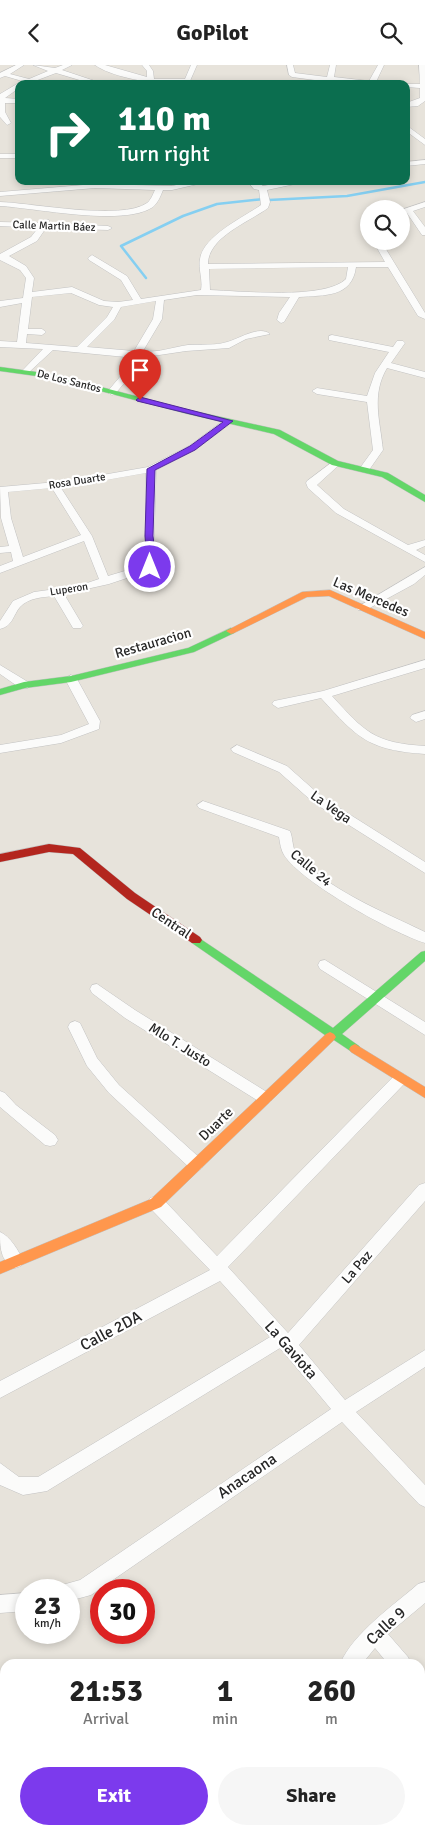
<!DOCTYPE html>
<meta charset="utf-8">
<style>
body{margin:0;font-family:Signika,sans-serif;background:#f6f6f6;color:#222;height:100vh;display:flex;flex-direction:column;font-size:19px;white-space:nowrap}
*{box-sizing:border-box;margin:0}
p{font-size:16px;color:#767676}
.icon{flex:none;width:28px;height:28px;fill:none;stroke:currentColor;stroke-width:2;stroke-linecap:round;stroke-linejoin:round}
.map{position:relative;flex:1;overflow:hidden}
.details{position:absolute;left:0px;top:1594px;width:425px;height:176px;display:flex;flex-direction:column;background:#fff;border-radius:15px 15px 0 0;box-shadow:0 2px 8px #0003}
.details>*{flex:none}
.hud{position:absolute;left:15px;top:15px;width:395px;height:105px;border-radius:10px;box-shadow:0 2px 8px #0003;background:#0b6e4f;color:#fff;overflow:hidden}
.controls{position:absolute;left:360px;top:135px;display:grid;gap:10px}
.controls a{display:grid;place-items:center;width:50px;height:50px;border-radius:50%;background:#fff;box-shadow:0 2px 8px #0003;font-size:25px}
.speed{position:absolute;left:15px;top:1514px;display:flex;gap:10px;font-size:25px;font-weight:700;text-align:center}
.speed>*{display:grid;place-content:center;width:65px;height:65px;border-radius:50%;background:#fff;box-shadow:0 2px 8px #0003;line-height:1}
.speed small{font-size:12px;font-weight:400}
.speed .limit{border:8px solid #d22;background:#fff;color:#111}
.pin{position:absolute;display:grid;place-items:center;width:42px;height:42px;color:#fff;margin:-51px -21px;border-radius:50% 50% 50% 0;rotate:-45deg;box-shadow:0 0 5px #0007}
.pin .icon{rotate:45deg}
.me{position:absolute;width:55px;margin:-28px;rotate:0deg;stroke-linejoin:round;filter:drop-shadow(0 0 4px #0008)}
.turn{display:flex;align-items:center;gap:18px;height:105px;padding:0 20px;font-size:22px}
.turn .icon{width:65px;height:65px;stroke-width:2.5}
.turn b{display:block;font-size:35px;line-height:42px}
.eta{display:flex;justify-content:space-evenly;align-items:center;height:85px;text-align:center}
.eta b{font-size:30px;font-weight:800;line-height:35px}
.action{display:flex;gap:10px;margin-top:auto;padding:10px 20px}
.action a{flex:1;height:58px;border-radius:30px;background:#7c3aed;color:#fff;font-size:20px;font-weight:800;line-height:58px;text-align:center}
.action a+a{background:#f6f6f6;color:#222}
header{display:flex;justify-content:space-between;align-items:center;height:65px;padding:0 20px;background:#fff;font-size:22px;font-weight:800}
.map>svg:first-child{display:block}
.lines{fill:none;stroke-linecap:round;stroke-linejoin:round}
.stream{stroke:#85cff1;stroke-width:2.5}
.street-casing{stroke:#c2c2c2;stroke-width:1}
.fast-casing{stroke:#c2c2c2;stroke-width:1}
.slow-casing{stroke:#c2c2c2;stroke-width:1}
.jam-casing{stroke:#c2c2c2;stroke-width:1}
.street{fill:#fbfbfa;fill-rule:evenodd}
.fast{fill:#63d668;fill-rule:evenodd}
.slow{fill:#ff974d;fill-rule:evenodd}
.jam{fill:#b3261e;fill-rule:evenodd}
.route{fill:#7c3aed;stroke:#51269a}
.labels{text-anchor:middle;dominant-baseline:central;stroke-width:4.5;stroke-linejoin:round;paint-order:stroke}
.far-street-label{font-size:11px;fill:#272727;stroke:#fff}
.street-label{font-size:14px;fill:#272727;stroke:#fff}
.near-street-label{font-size:16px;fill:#272727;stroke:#fff}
</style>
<header><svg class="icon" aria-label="back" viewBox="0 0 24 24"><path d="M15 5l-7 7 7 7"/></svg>GoPilot<svg class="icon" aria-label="search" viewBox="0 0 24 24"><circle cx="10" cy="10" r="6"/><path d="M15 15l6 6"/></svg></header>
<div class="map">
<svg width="425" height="1769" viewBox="0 0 425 1769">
<rect width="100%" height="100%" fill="#e7e3db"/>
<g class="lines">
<!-- stream -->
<g class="stream">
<path d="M 269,135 L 347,131 L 425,117"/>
<path d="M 146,213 L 121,181 L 183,151 L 217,139 L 264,134"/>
</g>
<defs>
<g id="street">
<path d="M 16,0 L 24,0 L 10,9 L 29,14 L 48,6 L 33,0 L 55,3 L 63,0 L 72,0 L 62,5 L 104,19 L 93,19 L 56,8 L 35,16 L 34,18 L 19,19 L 19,23 L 5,33 L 19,34 L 19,38 L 5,38 L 5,47 L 11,58 L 7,60 L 0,52 L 0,29 L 22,16 L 5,11 L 0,13 L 0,8 Z"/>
<path d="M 95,0 L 105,0 L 147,12 L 147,6 L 142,0 L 149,0 L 153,6 L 154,14 L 185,14 L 191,0 L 197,0 L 190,16 C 167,22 114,14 95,0 Z"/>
<path d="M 287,0 L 293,0 L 295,8 L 327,12 L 330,0 L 336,0 L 334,12 L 369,16 L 378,0 L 384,0 L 376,17 L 380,19 L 330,17 L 292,12 L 289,10 Z"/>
<path d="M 419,0 L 425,0 L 425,36 L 418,41 L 406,42 L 406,38 L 420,33 L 420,23 L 406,22 L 406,19 L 403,19 L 420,19 Z"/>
<path d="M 406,60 L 425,74 L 425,80 L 406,66 Z"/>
<rect x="0" y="89" width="19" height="4"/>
<path d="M 425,95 L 425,99 L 406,101 L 406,97 Z"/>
<path d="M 194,116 L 211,116 L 172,125 L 163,125 C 161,130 158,138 153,142 C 124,162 36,143 0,141 L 0,137 C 33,138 121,156 147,138 C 151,135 153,129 155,125 L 95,123 L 0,131 L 0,127 L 95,119 L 172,121 Z"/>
<path d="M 247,116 L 256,116 L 263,121 L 289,116 L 309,116 L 267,125 L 270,137 L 268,143 C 249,157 208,172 208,199 L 385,197 L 373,176 L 381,176 L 425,248 L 425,254 L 418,251 L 388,202 L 356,202 C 352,233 324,230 299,232 L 284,257 L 281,258 L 277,255 L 279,248 L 290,232 L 197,230 L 164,235 L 162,254 L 143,286 C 159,288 173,282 188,280 C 201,279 215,281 227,277 C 239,274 259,260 270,269 L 246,274 L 229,283 L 186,286 L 146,292 L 115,329 L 112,330 L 107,327 L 136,293 L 53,285 L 27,309 L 22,306 L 43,284 L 0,282 L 0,276 L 17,277 L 22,238 L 0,242 L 0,236 L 23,233 L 26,213 L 20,205 L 0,195 L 0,189 L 31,172 L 38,163 L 0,161 L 0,157 L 41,158 L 46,155 L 49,155 L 49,158 L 108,161 L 112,163 L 108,165 L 46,163 L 37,176 L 9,191 L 26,201 L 34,213 L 32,227 L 72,222 L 104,236 L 118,237 L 133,235 L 121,215 L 89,195 L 88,193 L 92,190 L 127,211 L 141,234 L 201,225 C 203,214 198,204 200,194 C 203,171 244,152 261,140 L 259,125 L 254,124 ZM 348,202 L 346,214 C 325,235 240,226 210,225 L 209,204 ZM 71,228 L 99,240 L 113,242 L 107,252 L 77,282 L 26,278 L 27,269 L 42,270 L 46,267 L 42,264 L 28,264 L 32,232 ZM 156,236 L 153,254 L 134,286 L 87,282 L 114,255 L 121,242 Z"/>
<path d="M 425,137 L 425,142 L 413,146 L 425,162 L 425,170 L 422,170 L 407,148 L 401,149 L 401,145 Z"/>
<path d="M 332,270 L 393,282 L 397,276 L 403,276 L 405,278 L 391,298 L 425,307 L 425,313 L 387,303 C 371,330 380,355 383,385 L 369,405 L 360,403 L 373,385 L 367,337 L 317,329 L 312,326 L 317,323 L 367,331 L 375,308 L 389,287 L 329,275 L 329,271 Z"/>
<path d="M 226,354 L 234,356 L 195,385 L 156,405 L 154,471 L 157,495 L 154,504 L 109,519 L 64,529 L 83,561 L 81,563 L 73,563 L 54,531 C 43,532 28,533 20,542 C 13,550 13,561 0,564 L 0,556 L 13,536 L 34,527 L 78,521 L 99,514 L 84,476 L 0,508 L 0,501 L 13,496 L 11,487 L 0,488 L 0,482 L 9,481 L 1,453 L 0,422 L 68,416 L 148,402 L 189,381 ZM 146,408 L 145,500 L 108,511 L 92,471 L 61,423 ZM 52,423 L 81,470 L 23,492 L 11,453 L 8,427 Z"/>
<path d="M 335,395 L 340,398 L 339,400 L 317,420 L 344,444 L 408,480 L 425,475 L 425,481 L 416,485 L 425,490 L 425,497 L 336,448 L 308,423 L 306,418 L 307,416 Z"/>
<path d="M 425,502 L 425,510 L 414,519 L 366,545 L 358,545 L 356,543 Z"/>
<path d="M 425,595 L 425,603 L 332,631 C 365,667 374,678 425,681 L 425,689 C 369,685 358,674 321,633 L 278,643 L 272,639 L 274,636 L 323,626 Z"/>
<path d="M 0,600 L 28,617 L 28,623 L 20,623 L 0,609 Z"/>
<path d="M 71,610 L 77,614 L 100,656 L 99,664 L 61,678 L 0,688 L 0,680 L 61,670 L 89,659 L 65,614 Z"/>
<path d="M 425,646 L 425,654 L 416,657 L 410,653 L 412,650 Z"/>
<path d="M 237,680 L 287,701 L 322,732 L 425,797 L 425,808 L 314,738 L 279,707 L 233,687 L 231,684 Z"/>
<path d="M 203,736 L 290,766 C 293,773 292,782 296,788 C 325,824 384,847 425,867 L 425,878 C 393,868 302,818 284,790 C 281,785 280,779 279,772 L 199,743 L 197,740 Z"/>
<path d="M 325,895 L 425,957 L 425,970 L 320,904 L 318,900 L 320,896 Z"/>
<path d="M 97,919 L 135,945 L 270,1029 L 272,1033 L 270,1037 L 265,1039 L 260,1037 L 125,953 L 92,928 L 90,924 L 92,920 Z"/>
<path d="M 75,956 L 80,958 L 97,993 L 119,1020 L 201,1094 L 204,1099 L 201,1104 L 196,1106 L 191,1104 L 109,1028 L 87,1001 L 68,962 L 70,958 Z"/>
<path d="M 400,1008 L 405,1010 L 407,1014 L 405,1018 L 228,1202 L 288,1268 L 419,1120 L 425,1118 L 425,1136 L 299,1280 L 345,1335 L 425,1285 L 425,1302 L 356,1347 L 425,1420 L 425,1442 L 419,1439 L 342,1357 L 91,1530 L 69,1536 L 69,1525 L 60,1525 L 62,1520 L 80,1515 L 331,1344 L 280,1283 L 47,1426 L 23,1430 L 0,1420 L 0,1398 L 19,1412 L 38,1412 L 270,1272 L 220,1216 L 0,1333 L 0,1316 L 210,1205 L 150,1143 L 148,1138 L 150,1133 L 156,1131 L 162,1133 L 217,1191 L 395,1010 Z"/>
<path d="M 0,1026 L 5,1028 L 16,1040 L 55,1070 L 58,1075 L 55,1080 L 50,1081 L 45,1080 L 0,1042 Z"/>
<path d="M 0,1167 C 10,1171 19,1186 23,1196 L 21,1201 L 15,1203 C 0,1197 0,1181 0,1167 Z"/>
<path d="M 425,1517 L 425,1538 L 388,1569 L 408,1592 L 411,1599 L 388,1599 L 375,1583 L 362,1599 L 340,1599 C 354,1567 393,1541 418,1519 Z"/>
<path d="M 26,1528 L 26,1546 L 0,1548 L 0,1530 Z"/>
<path d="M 420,1611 L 425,1613 L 425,1637 L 420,1635 Z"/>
<path d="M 255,1765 L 276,1765 L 275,1769 L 254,1769 Z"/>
</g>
<g id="fast">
<path d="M 0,302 L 51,309 L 189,345 L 280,365 L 338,396 L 388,408 L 425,430 L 425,437 L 382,412 L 332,400 L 274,369 L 188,349 L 51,313 L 0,306 Z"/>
<path d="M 231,563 L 236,566 L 234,568 L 194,587 L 71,617 L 25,623 L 0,630 L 0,624 L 24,617 L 71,611 L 188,583 Z"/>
<path d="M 196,871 L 333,963 L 421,887 L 425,886 L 425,896 L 342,969 L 359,981 L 361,984 L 359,987 L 355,989 L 334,975 L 326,975 L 325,970 L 192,878 L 190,875 L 192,872 Z"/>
</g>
<g id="slow">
<path d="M 330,525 L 425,567 L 425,574 L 329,531 L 307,532 L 234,568 L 231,569 L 226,566 L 302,527 Z"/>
<path d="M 330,967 L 334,969 L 336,972 L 334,975 L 161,1142 L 0,1209 L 0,1197 L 151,1134 L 326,969 Z"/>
<path d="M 355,979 L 425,1022 L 425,1033 L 351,987 L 349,984 L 351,981 Z"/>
</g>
<path id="jam" d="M 49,779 L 80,783 L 135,828 L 200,872 L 202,875 L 200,878 L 192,878 L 127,834 L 73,789 L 49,787 L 0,797 L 0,789 Z"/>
</defs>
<!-- street casing -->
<use href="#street" class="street-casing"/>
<!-- fast casing -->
<use href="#fast" class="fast-casing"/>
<!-- slow casing -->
<use href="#slow" class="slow-casing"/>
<!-- jam casing -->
<use href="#jam" class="jam-casing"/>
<!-- street -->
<use href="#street" class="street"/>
<!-- fast -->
<use href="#fast" class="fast"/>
<!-- slow -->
<use href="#slow" class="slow"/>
<!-- jam -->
<use href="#jam" class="jam"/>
</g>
<!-- route -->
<path class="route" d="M 140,332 L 233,356 L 195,385 L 155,405 L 153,471 L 156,495 L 154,502 L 150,505 L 145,502 L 147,495 L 145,471 L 147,404 L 190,381 L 223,357 L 137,336 L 136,335 Z"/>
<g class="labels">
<!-- far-street labels -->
<g class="far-street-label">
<text transform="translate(54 161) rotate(2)">Calle Martin Báez</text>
<text transform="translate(69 316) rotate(14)">De Los Santos</text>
<text transform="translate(77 416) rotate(-9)">Rosa Duarte</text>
<text transform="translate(69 524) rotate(-9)">Luperon</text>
</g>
<!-- street labels -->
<g class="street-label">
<text transform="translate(371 532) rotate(23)">Las Mercedes</text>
<text transform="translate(153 578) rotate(-16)">Restauracion</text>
<text transform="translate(331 742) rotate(35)">La Vega</text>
<text transform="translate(311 803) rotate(40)">Calle 24</text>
<text transform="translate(171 858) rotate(34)">Central</text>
<text transform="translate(180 980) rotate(32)">Mlo T. Justo</text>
<text transform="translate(216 1059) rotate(-44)">Duarte</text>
<text transform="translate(357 1202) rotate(-49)">La Paz</text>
</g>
<!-- near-street labels -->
<g class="near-street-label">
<text transform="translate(111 1266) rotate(-28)">Calle 2DA</text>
<text transform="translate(291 1285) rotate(49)">La Gaviota</text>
<text transform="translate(247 1411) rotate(-34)">Anacaona</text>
<text transform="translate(386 1561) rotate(-43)">Calle 9</text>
</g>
</g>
</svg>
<div class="controls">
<a><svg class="icon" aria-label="search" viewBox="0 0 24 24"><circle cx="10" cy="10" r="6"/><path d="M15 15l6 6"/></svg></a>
</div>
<div class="speed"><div>23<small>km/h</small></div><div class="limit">30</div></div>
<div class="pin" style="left:140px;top:335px;background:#d93025"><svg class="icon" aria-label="arrive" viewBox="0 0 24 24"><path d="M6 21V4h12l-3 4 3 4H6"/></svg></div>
<svg class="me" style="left:150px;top:502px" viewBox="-20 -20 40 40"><circle r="17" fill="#7c3aed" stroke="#fff" stroke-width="3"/><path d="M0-11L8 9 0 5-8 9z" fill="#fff"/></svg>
<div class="hud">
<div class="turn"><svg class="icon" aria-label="right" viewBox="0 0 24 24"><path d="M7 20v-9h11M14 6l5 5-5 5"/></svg><div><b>110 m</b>Turn right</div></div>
</div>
<section class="details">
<div class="eta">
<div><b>21:53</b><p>Arrival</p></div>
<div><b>1</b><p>min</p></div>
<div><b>260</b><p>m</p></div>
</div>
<div class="action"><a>Exit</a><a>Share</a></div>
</section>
</div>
